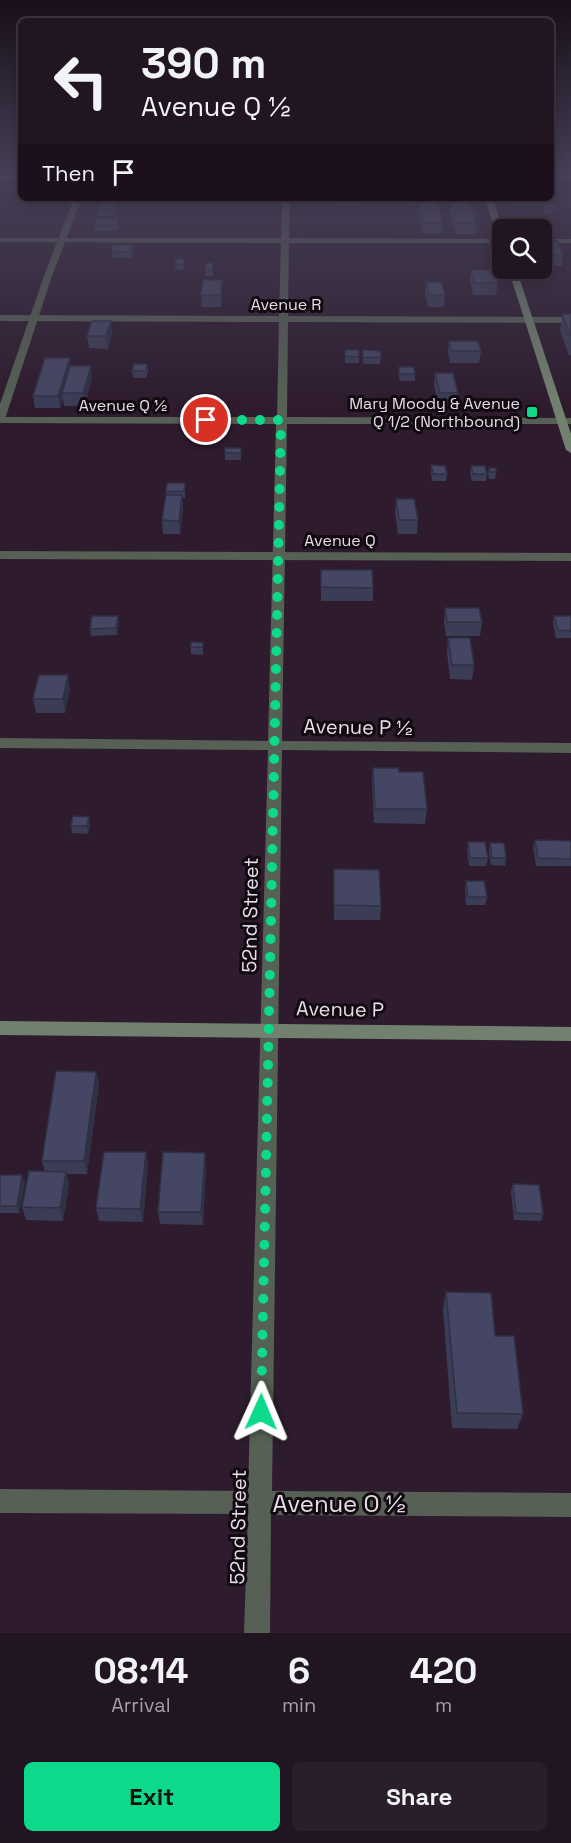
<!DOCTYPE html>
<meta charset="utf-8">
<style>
body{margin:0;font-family:"Space Grotesk",sans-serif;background:#2a1e2a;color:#f1f3f6;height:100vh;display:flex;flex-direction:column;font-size:22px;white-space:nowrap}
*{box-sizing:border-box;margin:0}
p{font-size:20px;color:#a29fa5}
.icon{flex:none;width:33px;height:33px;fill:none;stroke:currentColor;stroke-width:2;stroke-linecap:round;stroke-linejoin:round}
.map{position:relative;height:1633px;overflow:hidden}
.drawer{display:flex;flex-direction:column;background:#221522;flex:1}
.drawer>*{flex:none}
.guide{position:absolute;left:18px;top:18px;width:536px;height:183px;border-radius:9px;box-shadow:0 3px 15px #0003,0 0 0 2px #3f3440;background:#221522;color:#f1f3f6;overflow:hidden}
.controls{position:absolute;left:492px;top:219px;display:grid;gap:12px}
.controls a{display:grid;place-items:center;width:60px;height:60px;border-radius:9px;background:#221522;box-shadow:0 3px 15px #0003,0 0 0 2px #3f3440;font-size:30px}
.pin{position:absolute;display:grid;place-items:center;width:51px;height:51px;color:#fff;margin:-26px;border:3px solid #fff;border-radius:50%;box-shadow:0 2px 6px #0007}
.me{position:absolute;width:66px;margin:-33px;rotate:1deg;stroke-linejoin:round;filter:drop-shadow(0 0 4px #0008)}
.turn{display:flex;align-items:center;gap:21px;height:126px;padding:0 24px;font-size:27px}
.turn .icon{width:78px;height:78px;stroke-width:2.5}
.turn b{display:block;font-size:42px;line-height:51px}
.then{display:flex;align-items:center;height:57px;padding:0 24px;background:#0003;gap:12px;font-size:22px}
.eta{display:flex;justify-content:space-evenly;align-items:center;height:102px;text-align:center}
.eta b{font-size:36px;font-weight:800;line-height:42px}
.cta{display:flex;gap:12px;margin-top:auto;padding:12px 24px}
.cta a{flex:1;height:69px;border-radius:9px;background:#0cd98a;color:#111;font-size:24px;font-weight:800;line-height:69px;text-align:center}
.cta a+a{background:#2a1e2a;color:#f1f3f6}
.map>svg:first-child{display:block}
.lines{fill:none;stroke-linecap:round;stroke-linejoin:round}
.minor{fill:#566054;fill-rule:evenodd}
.tertiary{fill:#566054;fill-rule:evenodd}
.secondary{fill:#72816f;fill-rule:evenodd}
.wall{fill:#3b3c55}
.shaded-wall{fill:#303145}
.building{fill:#454663;stroke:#303145;stroke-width:1.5}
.route{stroke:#0cd98a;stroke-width:10;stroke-dasharray:0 18}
.poi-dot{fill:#0cd98a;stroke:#110a11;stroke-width:2}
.labels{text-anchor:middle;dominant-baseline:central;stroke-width:6;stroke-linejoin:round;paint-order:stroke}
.far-street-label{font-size:16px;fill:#e7dce7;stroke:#110a11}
.far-poi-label{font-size:16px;fill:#e7dce7;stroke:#110a11;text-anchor:end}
.street-label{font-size:20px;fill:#e7dce7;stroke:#110a11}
.near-street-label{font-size:24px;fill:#e7dce7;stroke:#110a11}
</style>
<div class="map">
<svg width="571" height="1633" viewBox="0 0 571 1633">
<rect width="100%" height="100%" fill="#2e1c2e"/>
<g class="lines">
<!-- minor -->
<g class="minor">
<path d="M 282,198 L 290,198 L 289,238 L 502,239 L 502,243 L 289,243 L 288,316 L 571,317 L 571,323 L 288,322 L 287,417 L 571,418 L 571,424 L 287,424 L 282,741 L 571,743 L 571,753 L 282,750 L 272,1491 L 571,1493 L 571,1517 L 271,1515 L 270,1633 L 244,1633 L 248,1514 L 0,1513 L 0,1489 L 248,1491 L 268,750 L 0,748 L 0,738 L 268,741 L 276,424 L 0,423 L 0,417 L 277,417 L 279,322 L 0,321 L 0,315 L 279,316 L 281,243 L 0,242 L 0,238 L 281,238 Z"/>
<rect x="542" y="239" width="29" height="4"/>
</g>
<!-- tertiary -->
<g class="tertiary">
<path d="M 74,198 L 82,198 L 52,276 L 5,419 L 0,422 L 0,404 L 44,276 Z"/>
<path d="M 0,551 L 571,553 L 571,561 L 0,559 Z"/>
</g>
<!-- secondary -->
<g class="secondary">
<rect x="0" y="175" width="21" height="4"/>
<rect x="550" y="176" width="21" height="4"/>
<path d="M 485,198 L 493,198 L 503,230 L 502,241 L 498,239 Z"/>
<path d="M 508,268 L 516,268 L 571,434 L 571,453 L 566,450 Z"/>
<path d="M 0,1021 L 571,1027 L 571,1041 L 0,1035 Z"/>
</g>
</g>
<!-- wall -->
<g class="wall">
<path d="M 305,198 L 320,198 L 320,199 Z"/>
<path d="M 335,198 L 358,198 L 357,205 L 335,205 Z"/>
<path d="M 361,198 L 388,198 L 387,202 L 362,202 Z"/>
<path d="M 409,198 L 431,198 L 431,200 L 443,223 L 442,234 L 423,234 L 418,211 L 419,204 L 409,204 Z"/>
<path d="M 447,198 L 462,198 L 461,200 L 476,223 L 475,234 L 456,234 L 450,211 L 451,204 L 449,204 Z"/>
<path d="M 510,198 L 543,198 L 542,206 L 514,207 Z"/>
<path d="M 569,198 L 571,198 L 571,207 L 570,207 L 568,203 Z"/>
<path d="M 544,205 L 555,209 L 554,214 L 545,214 L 543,210 Z"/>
<path d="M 97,210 L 116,210 L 114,216 L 98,216 Z"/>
<path d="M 118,219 L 118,224 L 117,231 L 95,231 L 95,225 Z"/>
<path d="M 542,241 L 563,255 L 562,266 L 542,266 Z"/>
<path d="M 132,245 L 133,251 L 131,258 L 112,258 L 112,252 Z"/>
<path d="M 176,259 L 184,265 L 183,270 L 175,270 Z"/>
<path d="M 213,263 L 213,276 L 205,276 L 205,270 Z"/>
<path d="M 471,270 L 498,283 L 496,295 L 473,295 L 470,281 Z"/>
<path d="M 222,280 L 221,307 L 202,307 L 201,295 Z"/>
<path d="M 426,282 L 445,296 L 444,307 L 428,307 L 425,294 Z"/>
<path d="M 562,314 L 571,314 L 571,355 L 569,355 L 560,331 Z"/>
<path d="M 112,333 L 108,349 L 89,348 L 87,336 Z"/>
<path d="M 449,341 L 481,351 L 479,363 L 450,363 L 448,353 Z"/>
<path d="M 345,350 L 359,357 L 359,363 L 345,363 Z"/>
<path d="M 363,350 L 381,357 L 380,364 L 363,364 Z"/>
<path d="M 147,364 L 148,371 L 146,378 L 133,378 L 132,371 Z"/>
<path d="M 71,366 L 92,378 L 85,406 L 64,406 L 63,399 L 60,408 L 35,408 L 33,396 Z"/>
<path d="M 399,367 L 415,374 L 415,381 L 400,381 L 398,373 Z"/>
<path d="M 435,373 L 458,393 L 456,406 L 438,405 L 434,385 Z"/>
<path d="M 241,448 L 241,460 L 225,460 L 225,453 Z"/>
<path d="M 431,465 L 447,474 L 446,481 L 432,481 L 431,472 Z"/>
<path d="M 471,466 L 487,474 L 486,481 L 472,481 L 470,473 Z"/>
<path d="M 489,468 L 496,472 L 495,479 L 489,479 L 488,474 Z"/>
<path d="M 185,490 L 185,498 L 182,498 L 183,508 L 180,534 L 163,534 L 162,520 L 167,495 L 166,492 Z"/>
<path d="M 396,499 L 418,520 L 417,534 L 398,534 L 395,513 Z"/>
<path d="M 321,570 L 373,588 L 373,601 L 321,601 Z"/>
<path d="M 445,608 L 482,622 L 480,636 L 446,636 L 444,622 Z"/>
<path d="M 554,616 L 571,616 L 571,638 L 556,638 L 553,623 Z"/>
<path d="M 119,623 L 117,635 L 91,636 L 90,629 Z"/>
<path d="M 448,638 L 474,665 L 472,680 L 450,679 L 447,652 Z"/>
<path d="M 203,643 L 203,655 L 191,654 L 191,647 Z"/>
<path d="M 70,689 L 65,713 L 36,713 L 33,699 Z"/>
<path d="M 373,768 L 399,772 L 427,809 L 425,824 L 374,823 L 372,782 Z"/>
<path d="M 89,817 L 90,825 L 88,834 L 72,833 L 71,826 Z"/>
<path d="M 535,840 L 571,841 L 571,866 L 536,866 L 533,848 Z"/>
<path d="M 468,842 L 488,858 L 486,866 L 469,866 L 467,850 Z"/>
<path d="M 490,843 L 506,858 L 505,866 L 491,865 L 489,851 Z"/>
<path d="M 334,869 L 381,906 L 380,920 L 334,920 Z"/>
<path d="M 466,881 L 487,897 L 485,905 L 466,905 L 465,888 Z"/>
<path d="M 96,1072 L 99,1085 L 87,1174 L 66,1174 L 69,1185 L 63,1221 L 26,1220 L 22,1207 L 45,1172 L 42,1161 Z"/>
<path d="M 146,1152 L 148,1165 L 143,1222 L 99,1221 L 96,1208 Z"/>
<path d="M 206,1166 L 203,1225 L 160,1224 L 158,1212 Z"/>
<path d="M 0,1175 L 25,1182 L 19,1213 L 0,1213 Z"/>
<path d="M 513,1184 L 543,1214 L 541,1221 L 514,1220 L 511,1191 Z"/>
<path d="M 446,1292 L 495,1336 L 523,1414 L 517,1429 L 452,1428 L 443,1309 Z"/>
</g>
<!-- shaded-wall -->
<g class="shaded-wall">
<path d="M 115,204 L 116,210 L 114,216 L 113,210 Z"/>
<path d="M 222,280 L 222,292 L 221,307 L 221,295 Z"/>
<path d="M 111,321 L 112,333 L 108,349 L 106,336 Z"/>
<path d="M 70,358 L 71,370 L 62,393 L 63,399 L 60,408 L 58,396 Z"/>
<path d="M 91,366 L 92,378 L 85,406 L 83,393 Z"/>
<path d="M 182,495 L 183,508 L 180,534 L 179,521 Z"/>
<path d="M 118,616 L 119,623 L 117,635 L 116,628 Z"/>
<path d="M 68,675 L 70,689 L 65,713 L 63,699 Z"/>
<path d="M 89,817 L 90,825 L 88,834 L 87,826 Z"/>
<path d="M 96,1072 L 99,1085 L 87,1174 L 84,1161 Z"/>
<path d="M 146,1152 L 148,1165 L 143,1222 L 140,1209 Z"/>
<path d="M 205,1153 L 206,1166 L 203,1225 L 201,1212 Z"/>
<path d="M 66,1172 L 69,1185 L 63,1221 L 60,1208 Z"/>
<path d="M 22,1175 L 25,1182 L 19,1213 L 17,1206 Z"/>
</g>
<!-- building -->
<g class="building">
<path d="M 419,200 L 437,200 L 443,223 L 424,223 Z"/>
<path d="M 451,200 L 469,200 L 476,223 L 457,223 Z"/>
<path d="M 99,204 L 115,204 L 113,210 L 97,210 Z"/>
<path d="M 544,205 L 553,205 L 555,209 L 546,209 Z"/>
<path d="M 96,219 L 118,219 L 116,225 L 95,225 Z"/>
<path d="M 542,241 L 557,241 L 563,255 L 542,255 Z"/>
<path d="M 113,245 L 132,245 L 130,252 L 112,252 Z"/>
<path d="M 176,259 L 184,259 L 183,264 L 175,264 Z"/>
<path d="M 206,263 L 213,263 L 212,270 L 205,270 Z"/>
<path d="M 471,270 L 494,270 L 498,283 L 474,283 Z"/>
<path d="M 203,280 L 222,280 L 221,295 L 201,295 Z"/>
<path d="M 426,282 L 442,282 L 445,296 L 429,295 Z"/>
<path d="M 562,314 L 571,314 L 571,336 Z"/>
<path d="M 92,321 L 111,321 L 106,336 L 87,336 Z"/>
<path d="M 449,341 L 478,341 L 481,351 L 451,351 Z"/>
<path d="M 345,350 L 359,350 L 359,357 L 345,356 Z"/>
<path d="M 363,350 L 380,351 L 381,357 L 363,358 Z"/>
<path d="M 45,358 L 70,358 L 58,396 L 33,396 Z"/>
<path d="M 134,364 L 147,364 L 146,371 L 132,371 Z"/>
<path d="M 70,366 L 91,366 L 83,393 L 62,393 Z"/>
<path d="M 399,367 L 414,367 L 415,374 L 400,374 Z"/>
<path d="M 435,373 L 453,373 L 458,393 L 440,393 Z"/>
<rect x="225" y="448" width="16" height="5"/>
<path d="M 431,465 L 445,466 L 447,474 L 433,474 Z"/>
<path d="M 471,466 L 485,466 L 487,474 L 473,474 Z"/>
<path d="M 489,468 L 496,468 L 496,472 L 490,472 Z"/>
<path d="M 167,483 L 185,483 L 184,491 L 166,492 Z"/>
<path d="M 166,495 L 182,495 L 179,521 L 162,520 Z"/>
<path d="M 396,499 L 414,499 L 418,520 L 399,520 Z"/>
<path d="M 321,570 L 372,570 L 373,588 L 321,587 Z"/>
<path d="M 445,608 L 479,608 L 482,622 L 447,622 Z"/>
<path d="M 92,616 L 118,616 L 116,628 L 90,629 Z"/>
<path d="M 554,616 L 571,616 L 571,631 L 558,630 Z"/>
<path d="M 448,638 L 470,638 L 474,665 L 452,665 Z"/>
<path d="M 191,642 L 203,643 L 203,647 L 191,647 Z"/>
<path d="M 39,675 L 68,675 L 63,699 L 33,699 Z"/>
<path d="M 373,768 L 398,768 L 399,772 L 423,772 L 427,809 L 375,809 Z"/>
<path d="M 73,816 L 89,817 L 87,826 L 71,826 Z"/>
<path d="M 535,840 L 571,841 L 571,859 L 538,858 Z"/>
<path d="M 468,842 L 485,842 L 488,858 L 470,858 Z"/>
<path d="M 490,843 L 504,843 L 506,858 L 492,858 Z"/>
<path d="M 334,869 L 379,870 L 381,906 L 334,905 Z"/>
<path d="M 466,881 L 484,881 L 487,897 L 468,897 Z"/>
<path d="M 56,1071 L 96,1072 L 84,1161 L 42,1161 Z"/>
<path d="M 104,1152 L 146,1152 L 140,1209 L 96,1208 Z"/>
<path d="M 163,1152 L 205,1153 L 201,1212 L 158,1212 Z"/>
<path d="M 29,1171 L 66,1172 L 60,1208 L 22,1207 Z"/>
<path d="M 0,1175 L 22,1175 L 17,1206 L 0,1206 Z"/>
<path d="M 513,1184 L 539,1185 L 543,1214 L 516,1213 Z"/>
<path d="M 446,1292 L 491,1293 L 495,1336 L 514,1336 L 523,1414 L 457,1413 Z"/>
</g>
<!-- sky -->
<linearGradient id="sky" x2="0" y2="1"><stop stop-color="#190f19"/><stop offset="0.43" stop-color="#464057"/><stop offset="1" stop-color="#464057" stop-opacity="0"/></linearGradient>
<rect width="571" height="403" fill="url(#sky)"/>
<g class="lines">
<!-- route -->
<path class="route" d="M 206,420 L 281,420 L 261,1412"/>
</g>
<!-- markers -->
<rect class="poi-dot" x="526" y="406" width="12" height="12" rx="3"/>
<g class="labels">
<!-- far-street labels -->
<g class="far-street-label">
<text x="286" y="304">Avenue R</text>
<text x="123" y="405">Avenue Q ½</text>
<text x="340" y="540">Avenue Q</text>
</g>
<!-- far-poi labels -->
<g class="far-poi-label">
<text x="520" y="403">Mary Moody &amp; Avenue<tspan x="520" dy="18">Q 1/2 (Northbound)</tspan></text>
</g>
<!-- street labels -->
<g class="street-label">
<text transform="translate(358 727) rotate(1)">Avenue P ½</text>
<text transform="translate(250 915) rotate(-89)">52nd Street</text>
<text transform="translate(340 1009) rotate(1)">Avenue P</text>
<text transform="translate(238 1527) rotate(-89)">52nd Street</text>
</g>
<!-- near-street labels -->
<g class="near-street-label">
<text x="339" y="1503">Avenue O ½</text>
</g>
</g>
</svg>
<div class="controls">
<a><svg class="icon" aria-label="search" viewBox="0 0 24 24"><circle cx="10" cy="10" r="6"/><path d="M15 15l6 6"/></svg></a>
</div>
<div class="pin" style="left:206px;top:420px;background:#d93025"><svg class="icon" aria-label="arrive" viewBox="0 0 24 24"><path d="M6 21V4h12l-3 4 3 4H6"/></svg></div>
<svg class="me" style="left:261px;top:1412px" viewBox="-20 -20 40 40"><path d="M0-17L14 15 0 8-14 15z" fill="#0cd98a" stroke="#fff" stroke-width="4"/></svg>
<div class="guide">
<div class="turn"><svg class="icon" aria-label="left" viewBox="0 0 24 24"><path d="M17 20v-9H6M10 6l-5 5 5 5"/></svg><div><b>390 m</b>Avenue Q ½</div></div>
<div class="then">Then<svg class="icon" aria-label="arrive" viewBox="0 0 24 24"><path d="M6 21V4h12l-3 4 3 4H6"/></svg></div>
</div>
</div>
<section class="drawer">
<div class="eta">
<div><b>08:14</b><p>Arrival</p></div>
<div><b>6</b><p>min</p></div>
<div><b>420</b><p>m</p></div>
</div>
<div class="cta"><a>Exit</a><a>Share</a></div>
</section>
